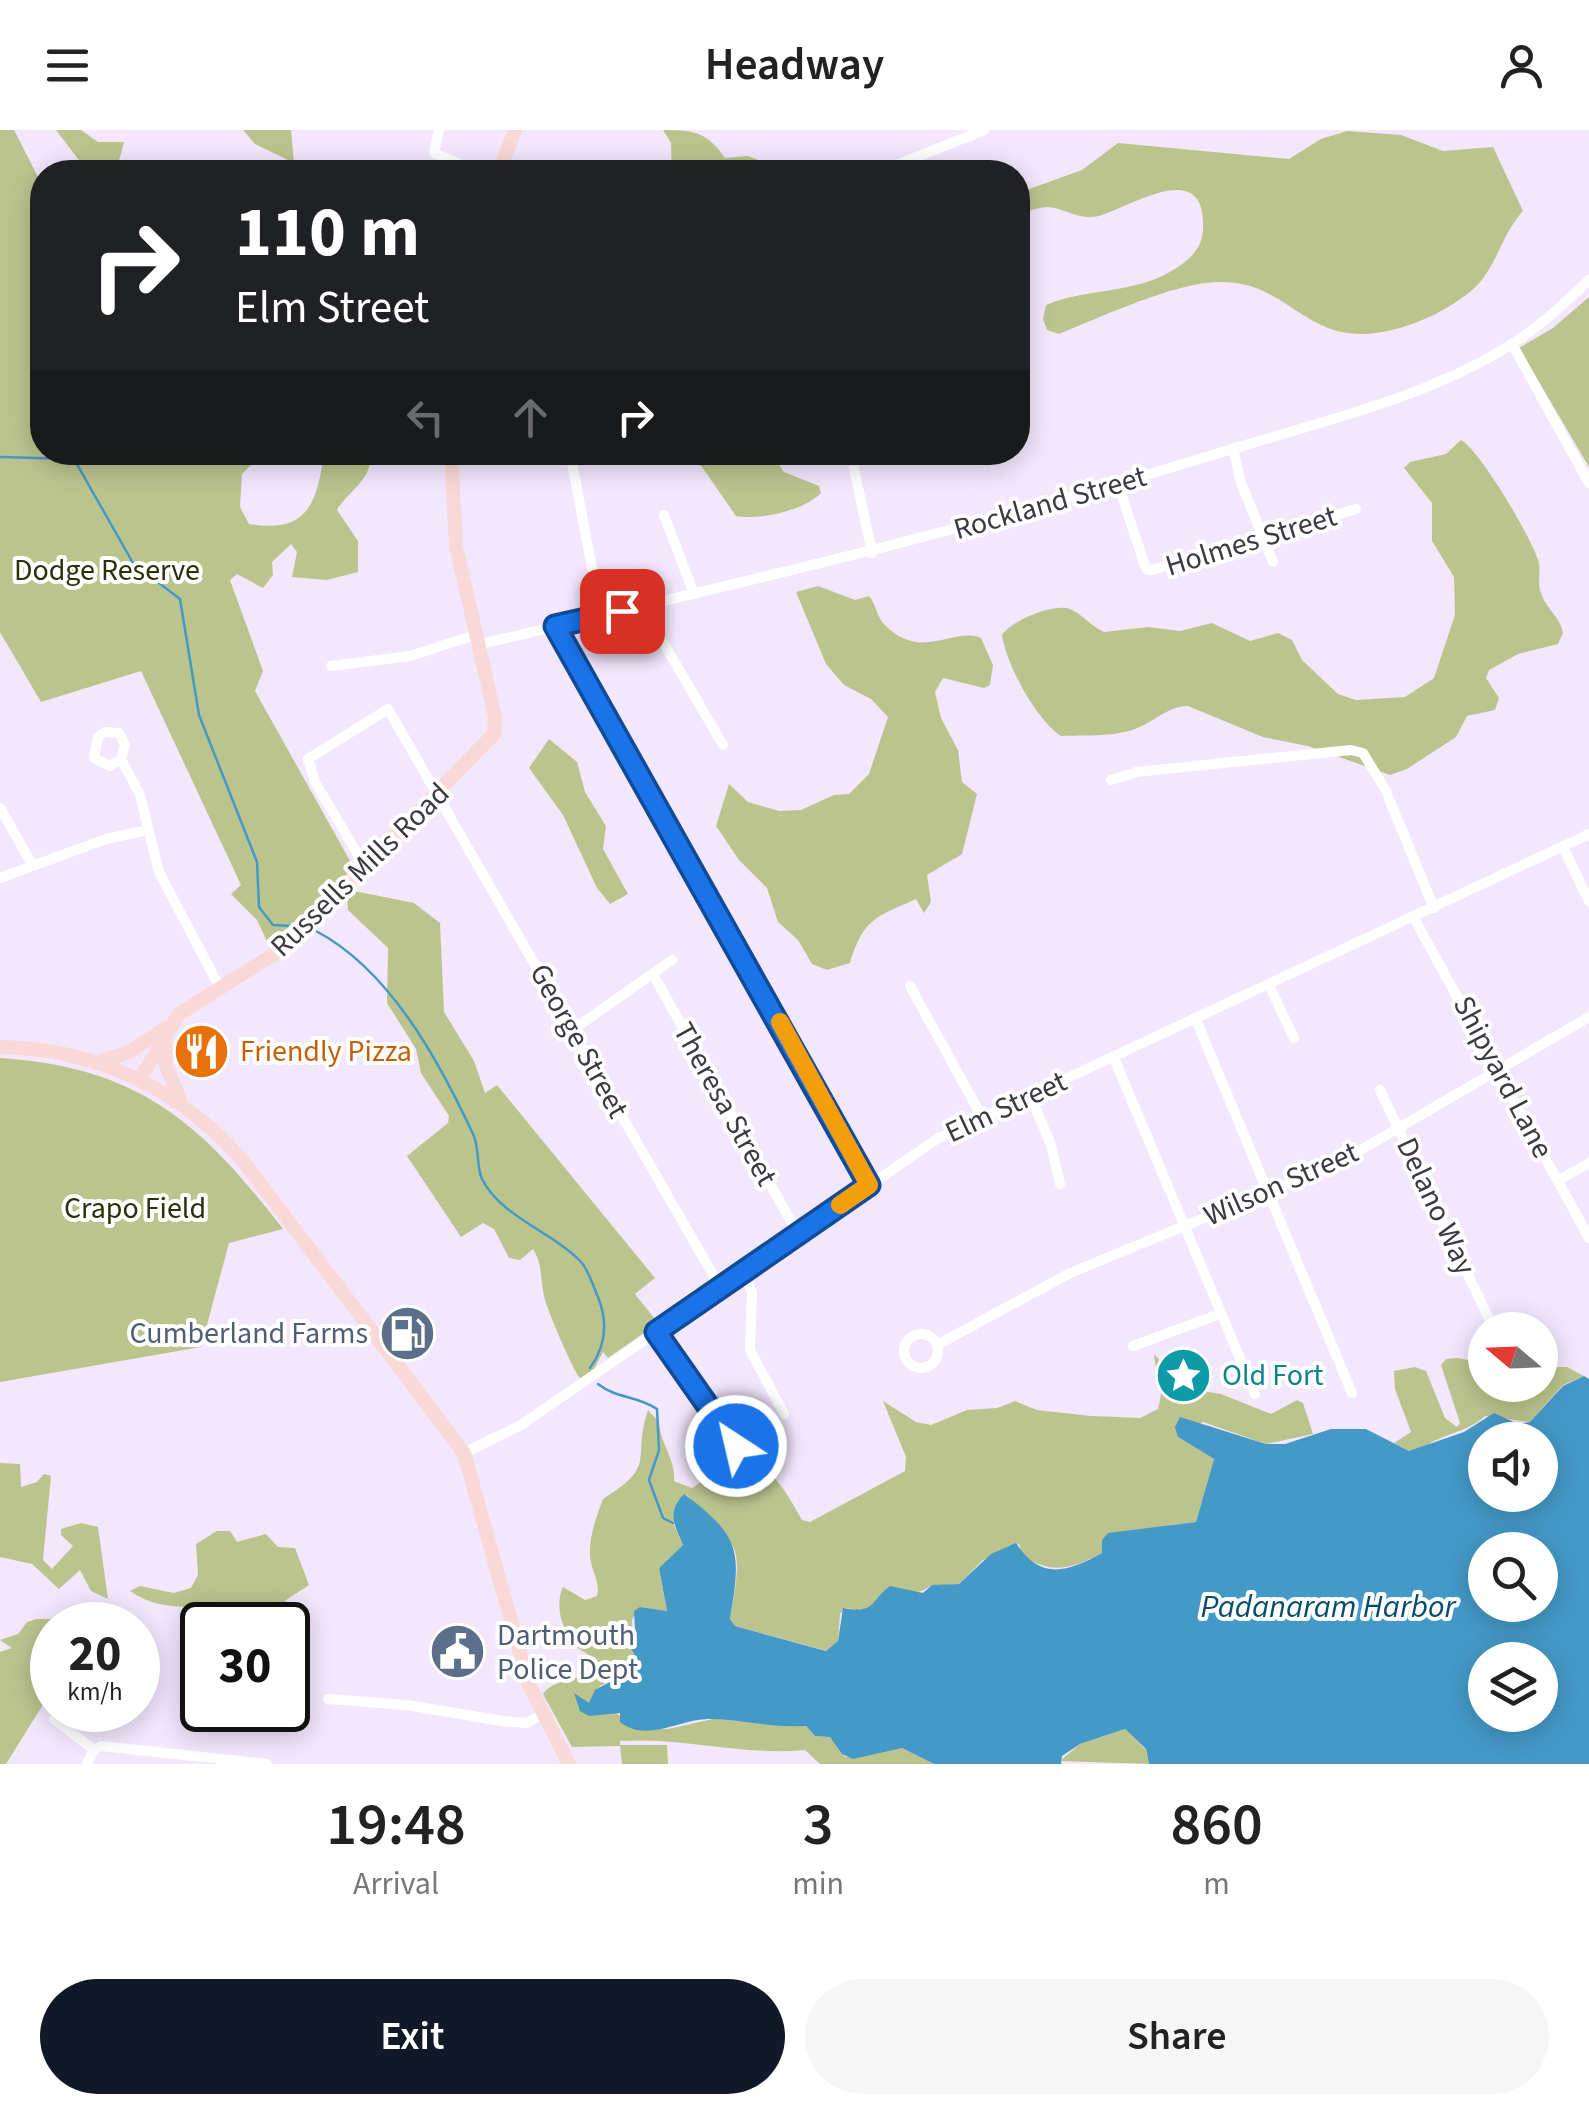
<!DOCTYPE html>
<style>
body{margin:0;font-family:"Source Sans 3",sans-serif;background:#f6f6f6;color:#222;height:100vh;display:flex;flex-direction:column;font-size:38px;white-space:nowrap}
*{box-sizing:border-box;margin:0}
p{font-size:32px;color:#767676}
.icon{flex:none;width:55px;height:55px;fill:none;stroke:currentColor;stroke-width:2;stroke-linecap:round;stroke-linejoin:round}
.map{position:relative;height:1634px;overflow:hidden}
.details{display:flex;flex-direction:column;background:#fff;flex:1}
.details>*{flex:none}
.banner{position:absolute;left:30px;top:30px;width:1000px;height:305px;border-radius:40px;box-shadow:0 5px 25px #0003;background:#202124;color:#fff;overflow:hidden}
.needle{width:65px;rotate:289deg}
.buttons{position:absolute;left:1468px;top:1182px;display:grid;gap:20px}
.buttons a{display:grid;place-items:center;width:90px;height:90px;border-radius:50%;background:#fff;box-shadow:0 5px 25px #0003;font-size:50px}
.speed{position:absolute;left:30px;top:1472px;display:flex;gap:20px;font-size:50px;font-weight:700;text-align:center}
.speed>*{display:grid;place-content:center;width:130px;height:130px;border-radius:50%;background:#fff;box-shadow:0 5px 25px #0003;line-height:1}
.speed small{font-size:25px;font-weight:400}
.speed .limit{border:5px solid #111;border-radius:15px;background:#fff;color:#111}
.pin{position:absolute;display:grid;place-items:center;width:85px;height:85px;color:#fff;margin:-42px;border-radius:20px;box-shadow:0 5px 15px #0006}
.me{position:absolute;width:110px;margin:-55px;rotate:325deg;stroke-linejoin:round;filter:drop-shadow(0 0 8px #0008)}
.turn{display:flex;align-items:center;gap:35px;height:210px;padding:0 40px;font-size:45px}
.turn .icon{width:130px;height:130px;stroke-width:2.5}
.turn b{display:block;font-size:70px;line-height:85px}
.lanes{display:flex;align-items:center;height:95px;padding:0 40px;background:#0003;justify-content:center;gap:50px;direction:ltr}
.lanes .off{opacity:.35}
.eta{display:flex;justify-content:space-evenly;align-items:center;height:170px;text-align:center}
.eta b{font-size:60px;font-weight:600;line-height:70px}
.primary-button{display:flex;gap:20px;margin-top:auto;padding:20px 40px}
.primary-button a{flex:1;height:115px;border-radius:60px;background:#111827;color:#fff;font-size:40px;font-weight:600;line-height:115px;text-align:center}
.primary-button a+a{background:#f6f6f6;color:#222}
header{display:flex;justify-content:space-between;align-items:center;height:130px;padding:0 40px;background:#fff;font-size:45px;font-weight:600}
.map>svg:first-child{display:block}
.green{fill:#bcc48e}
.water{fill:#4499c7;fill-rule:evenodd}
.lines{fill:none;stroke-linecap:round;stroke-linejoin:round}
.stream{stroke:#4499c7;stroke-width:2.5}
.minor{stroke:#fff;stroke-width:10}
.major{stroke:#f9d9d7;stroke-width:14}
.route-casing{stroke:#114b97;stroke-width:25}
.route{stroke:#1a73e8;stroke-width:18}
.slow{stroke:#f59e0b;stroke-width:18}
.labels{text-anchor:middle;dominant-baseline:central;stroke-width:8;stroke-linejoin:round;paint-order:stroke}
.street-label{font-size:30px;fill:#3d3841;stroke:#fff}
.park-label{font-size:30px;fill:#2b2f0b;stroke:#fff}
.food-label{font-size:30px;fill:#c56008;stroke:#fff;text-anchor:start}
.service-label{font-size:30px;fill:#4e5e75;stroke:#fff;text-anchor:end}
.culture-label{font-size:30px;fill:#0d838f;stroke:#fff;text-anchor:start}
.water-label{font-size:32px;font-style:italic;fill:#064d6c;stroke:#fff}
</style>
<header><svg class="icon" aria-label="menu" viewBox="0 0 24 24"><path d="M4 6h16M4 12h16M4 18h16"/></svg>Headway<svg class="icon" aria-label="person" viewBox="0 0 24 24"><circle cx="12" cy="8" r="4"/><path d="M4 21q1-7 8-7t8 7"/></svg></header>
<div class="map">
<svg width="1589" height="1634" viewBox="0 0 1589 1634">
<rect width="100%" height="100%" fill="#f2e7fd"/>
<!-- green -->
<g class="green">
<path d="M 0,0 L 14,0 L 42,55 L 42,322 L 263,323 L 242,344 L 240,377 L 249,394 C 308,404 317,373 324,323 L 370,323 C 374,349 348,361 337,380 L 358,411 L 358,442 L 327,450 L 292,447 L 297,422 L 291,414 L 272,432 L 273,445 L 263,458 L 237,444 L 230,450 L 263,541 L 255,561 L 354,738 L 269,816 L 257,790 L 231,764 L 241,755 L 141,541 L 41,572 L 0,502 Z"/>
<path d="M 56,0 L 81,0 L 98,12 L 124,12 L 116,42 L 88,42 Z"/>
<path d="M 243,0 L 291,0 L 294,33 L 255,14 Z"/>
<path d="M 663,0 C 694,0 707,2 725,28 L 748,26 L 766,33 L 781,32 L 787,42 L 672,42 L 671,13 Z"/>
<path d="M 1347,1 L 1401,5 L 1443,21 L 1493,17 L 1523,81 C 1500,106 1497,139 1471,161 C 1436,190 1372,216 1328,198 C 1288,182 1270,151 1218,152 C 1177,152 1098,188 1059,204 L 1047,200 L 1043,189 L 1046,175 C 1086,158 1135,164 1173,140 C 1189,131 1203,118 1203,98 C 1206,21 1121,84 1093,87 C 1078,89 1063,78 1048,77 C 1038,77 1027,82 1018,84 L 1018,63 L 1082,40 L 1118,13 L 1289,29 L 1321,9 Z"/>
<path d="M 1589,167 L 1589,337 L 1519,218 L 1553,198 Z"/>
<path d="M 1461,310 C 1480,320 1533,410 1539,433 C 1541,443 1537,453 1541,463 C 1546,479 1560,486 1563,503 L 1558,514 L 1518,524 L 1489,540 L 1486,548 L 1499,568 L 1495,580 L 1467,586 L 1456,607 L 1407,639 L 1390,645 L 1308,616 L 1263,607 L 1188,576 C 1168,576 1154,592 1135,599 C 1114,607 1083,605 1061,606 C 1036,590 1006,534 1002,505 C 1011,491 1053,473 1070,479 C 1082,484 1091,496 1104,502 L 1148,497 L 1180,501 L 1212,493 L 1250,511 L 1278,503 L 1292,510 L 1302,530 L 1338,564 L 1356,570 L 1405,567 L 1434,548 L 1455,485 L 1454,447 L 1432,411 L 1432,373 L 1404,338 L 1410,332 L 1446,324 Z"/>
<path d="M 685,323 L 771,323 L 784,342 L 819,356 L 821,363 C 803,381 761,390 736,386 L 702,337 Z"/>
<path d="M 818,456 L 855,470 L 869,466 C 876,474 877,487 884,494 C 921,533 953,496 981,508 L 993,535 L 990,555 L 984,558 L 943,548 L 935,562 L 941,588 L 958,620 L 962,652 L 977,664 L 962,724 L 927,745 L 931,772 L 924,783 L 916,769 C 876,787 864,788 850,833 L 827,840 L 812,834 L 798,810 L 778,792 L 767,758 L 739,730 L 716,696 L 729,654 L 748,672 L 779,681 L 801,680 L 834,665 L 849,664 L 869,644 L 888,587 L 871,569 L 844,555 L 826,534 L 796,462 Z"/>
<path d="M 549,609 L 577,632 L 585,662 L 606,696 L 603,719 L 628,764 L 610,774 L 597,758 L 563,685 L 529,638 Z"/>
<path d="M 354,761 L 414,773 L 440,793 L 444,882 L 474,931 L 485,963 L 497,955 L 655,1148 L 635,1164 L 658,1193 L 608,1228 L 603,1222 L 591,1245 L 580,1248 C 573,1240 547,1180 544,1166 C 540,1148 543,1135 533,1119 L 520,1130 L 509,1128 L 494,1099 L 483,1093 L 461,1107 L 407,1026 L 448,993 L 449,986 L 421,943 L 416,919 L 387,873 L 388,818 L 348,780 L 347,765 Z"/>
<path d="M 0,928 C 140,937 202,994 283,1099 L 229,1113 L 201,1217 L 0,1252 Z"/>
<path d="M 1154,1224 L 1184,1258 L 1221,1264 L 1271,1284 L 1297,1270 L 1303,1273 L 1313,1304 L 1266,1314 L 1203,1292 L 1178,1307 L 1214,1329 L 1196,1392 L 1172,1395 L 1104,1417 L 1102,1423 C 1072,1439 1051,1445 1022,1425 L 1019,1414 L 983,1430 L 959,1454 L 930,1456 C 924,1463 874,1475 861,1481 L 846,1478 L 840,1484 L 838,1511 L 827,1521 L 735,1496 L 730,1489 C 744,1406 740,1424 687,1365 L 673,1393 L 683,1415 L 659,1438 L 667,1481 L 640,1477 L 632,1490 L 634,1524 L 621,1535 L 617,1548 L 600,1556 L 589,1574 L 584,1572 L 589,1586 L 614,1580 L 631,1598 L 668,1599 L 713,1589 L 806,1596 L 815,1606 L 830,1607 L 845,1627 L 902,1618 L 934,1634 L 820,1634 L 805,1620 C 743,1626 683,1607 620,1611 L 620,1615 L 667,1615 L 668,1634 L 622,1634 L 620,1616 L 572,1617 L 543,1564 C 555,1547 581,1553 595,1537 C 591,1521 582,1524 573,1513 C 561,1497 555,1474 563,1457 L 585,1470 L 597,1466 C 601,1452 591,1441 590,1426 C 589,1406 596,1388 603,1369 C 659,1334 631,1331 648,1280 L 659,1292 C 660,1314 676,1329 674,1351 L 692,1358 L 710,1346 L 712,1331 L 731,1333 L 732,1327 C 769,1329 785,1360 802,1390 L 810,1392 L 905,1341 L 906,1327 L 883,1271 L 916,1292 L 931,1295 L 967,1280 L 997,1278 L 1015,1271 L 1037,1280 L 1091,1286 L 1140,1288 L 1158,1279 C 1166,1251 1155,1244 1154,1224 Z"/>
<path d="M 1457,1228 L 1485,1233 L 1485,1255 L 1540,1255 L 1540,1237 L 1567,1237 L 1584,1246 L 1563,1255 L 1530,1292 L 1485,1286 C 1465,1304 1441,1303 1420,1320 L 1409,1321 L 1394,1313 L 1411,1302 L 1395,1259 L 1394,1241 L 1415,1237 L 1426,1241 L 1445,1288 L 1457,1297 L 1460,1293 L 1441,1235 L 1446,1229 Z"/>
<path d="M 0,1333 L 20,1334 L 21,1357 L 37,1352 L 44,1344 L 51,1346 L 43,1430 L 52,1439 L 73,1416 L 61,1405 L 61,1399 L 81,1393 L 98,1397 L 108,1469 L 91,1461 L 80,1440 L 59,1459 L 32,1434 L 0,1427 Z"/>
<path d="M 217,1401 L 230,1401 L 237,1412 L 266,1404 L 278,1417 L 295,1418 L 309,1455 L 286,1470 L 280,1484 C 263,1489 257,1480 241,1478 C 203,1472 165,1486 130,1461 L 140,1456 L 174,1463 L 191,1458 L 198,1445 L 196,1414 Z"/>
<path d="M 36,1489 L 97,1489 L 119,1495 L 52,1495 L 52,1560 L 6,1634 L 0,1634 L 0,1522 L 12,1518 L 0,1510 L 18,1504 L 27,1492 Z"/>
<path d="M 1125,1599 L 1146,1620 L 1149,1634 L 1060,1631 L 1080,1614 Z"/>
</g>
<!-- water -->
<path class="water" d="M 1584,1246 L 1589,1249 L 1589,1634 L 1149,1634 L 1146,1619 L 1125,1599 L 1080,1614 L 1062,1626 L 1061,1634 L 934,1634 L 902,1618 L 853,1629 L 842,1624 L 830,1607 L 815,1606 L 806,1596 C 774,1598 743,1590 712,1589 C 682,1587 647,1614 620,1592 L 620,1583 L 589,1586 L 580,1581 L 574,1563 L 589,1573 L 595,1560 L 617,1548 L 621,1535 L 634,1524 L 627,1508 L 635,1500 L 634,1481 L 640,1477 L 667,1481 L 659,1438 L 683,1415 C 676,1397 665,1384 684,1364 C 742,1407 741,1422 730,1489 L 735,1496 L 826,1521 L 838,1511 L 843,1478 C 876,1484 869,1472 890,1456 L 923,1463 L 932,1455 L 959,1454 L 991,1424 L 1016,1413 C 1040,1450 1066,1443 1102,1423 L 1102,1410 L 1108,1403 L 1196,1392 L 1214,1329 L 1178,1307 L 1175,1297 L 1180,1287 L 1266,1314 L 1285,1314 L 1331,1299 L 1366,1299 L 1409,1321 L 1464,1302 L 1494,1283 L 1518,1294 L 1530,1292 L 1563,1256 ZM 1485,1310 L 1540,1310 L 1540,1365 L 1485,1365 ZM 1485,1420 L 1540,1420 L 1540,1475 L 1485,1475 ZM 1485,1530 L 1540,1530 L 1540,1585 L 1485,1585 Z"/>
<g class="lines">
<!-- stream -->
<g class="stream">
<path d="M 0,327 L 74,329 L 133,433 L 180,469 L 199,585 L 257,732 L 259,777 L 273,795 L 293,796"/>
<path d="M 316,801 C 390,840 439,931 473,1004 C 480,1018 476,1036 482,1049 C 501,1087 553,1102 581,1132 C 589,1141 593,1156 598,1167 C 608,1192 606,1216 590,1238"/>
<path d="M 598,1254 C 617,1269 636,1265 657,1279 L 659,1320 L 649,1350 L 663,1388 L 673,1393"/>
</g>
<!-- minor -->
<g class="minor">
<path d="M 439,0 L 434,23 L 479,42"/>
<path d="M 596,42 L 622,35"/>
<path d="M 879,42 L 984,0"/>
<path d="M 1512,214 L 1589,353"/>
<path d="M 1233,318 L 1240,350 L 1273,432"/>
<path d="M 570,322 L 601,486"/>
<path d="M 854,338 L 872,423"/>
<path d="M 1118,354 L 1146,439 L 1152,440 L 1356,379"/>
<path d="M 664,385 L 694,464"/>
<path d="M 642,476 L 723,615"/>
<path d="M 555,496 L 869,1055"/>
<path d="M 477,515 C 723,457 968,401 1209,326 C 1304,296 1423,270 1507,217 C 1537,199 1564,174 1589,150"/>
<path d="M 331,536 L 410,526 L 475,505"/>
<path d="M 121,629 L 125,615 L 119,603 L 105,602 L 98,607 L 94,628 L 110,636 L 121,629 L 140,665 L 159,742 L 220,858"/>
<path d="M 1111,650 L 1136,642 L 1351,620 L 1363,623 L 1385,659 L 1434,778"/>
<path d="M 0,678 L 33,736"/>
<path d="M 1563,717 L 1589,771"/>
<path d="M 366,738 L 315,652 L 308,629 L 388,579 L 720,1157"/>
<path d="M 0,748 L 106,709 L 148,700"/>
<path d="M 1414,788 L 1589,1108"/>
<path d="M 653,844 L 798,1104"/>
<path d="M 1269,855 L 1294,908"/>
<path d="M 910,856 L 982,987"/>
<path d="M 1196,890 L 1352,1263"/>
<path d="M 574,899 L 672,830"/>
<path d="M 1114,928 L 1255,1264"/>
<path d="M 1380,960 L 1491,1193"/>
<path d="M 1030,965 L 1051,1015 L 1060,1054"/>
<path d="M 1559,1050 L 1589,1033"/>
<path d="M 742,1142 L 752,1162 L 750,1220 L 784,1284"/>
<path d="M 656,1202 L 736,1316"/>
<circle cx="921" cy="1221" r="17"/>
<path d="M 937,1215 L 1070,1143 L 1340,1032 L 1589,887"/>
<path d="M 1133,1216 L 1220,1184"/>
<path d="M 464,1323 L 521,1295 L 937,1009 L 1589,704"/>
<path d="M 328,1569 L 407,1575 L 502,1591 L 527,1593 L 541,1585"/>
<path d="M 54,1589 L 94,1620 L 101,1616 L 267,1634"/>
<path d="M 87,1634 L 94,1620"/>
</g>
<!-- major -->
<g class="major">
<path d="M 499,42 L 515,0"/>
<path d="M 165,904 L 166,935 L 180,970"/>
<path d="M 0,917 C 97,918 185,961 247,1036 L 464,1323 L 529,1555 L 569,1634"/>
<path d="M 98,932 L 129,922 L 166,898"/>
<path d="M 140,949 L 179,884 L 287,816 L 494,604 L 495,587 L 456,416 L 451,322"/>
</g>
</g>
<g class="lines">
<defs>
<path id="route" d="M 622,481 L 555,496 L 869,1055 L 656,1202 L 736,1316"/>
</defs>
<!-- route casing -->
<use href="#route" class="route-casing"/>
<!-- route -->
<use href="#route" class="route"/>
<!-- slow -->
<path class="slow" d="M 780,892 L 869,1055 L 840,1075"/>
</g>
<!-- icons -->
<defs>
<symbol id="restaurant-disc" viewBox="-11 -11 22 22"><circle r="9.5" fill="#e8710a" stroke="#fff"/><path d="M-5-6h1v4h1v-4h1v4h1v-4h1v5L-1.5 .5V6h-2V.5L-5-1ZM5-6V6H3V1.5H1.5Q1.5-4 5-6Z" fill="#fff"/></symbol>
<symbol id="fuel-disc" viewBox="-11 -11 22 22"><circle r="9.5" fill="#5c6f8a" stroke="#fff"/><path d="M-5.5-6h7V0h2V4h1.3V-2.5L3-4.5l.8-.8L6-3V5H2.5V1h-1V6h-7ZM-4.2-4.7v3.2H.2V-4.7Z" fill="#fff"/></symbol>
<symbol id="sight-disc" viewBox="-11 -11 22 22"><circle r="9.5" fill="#0f9aa8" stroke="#fff"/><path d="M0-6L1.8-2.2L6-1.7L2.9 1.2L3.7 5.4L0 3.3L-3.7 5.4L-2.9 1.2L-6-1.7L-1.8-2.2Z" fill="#fff"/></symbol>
<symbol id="civic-disc" viewBox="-11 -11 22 22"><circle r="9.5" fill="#5c6f8a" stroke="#fff"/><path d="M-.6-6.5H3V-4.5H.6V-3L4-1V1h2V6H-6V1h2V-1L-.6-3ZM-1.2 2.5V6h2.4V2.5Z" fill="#fff"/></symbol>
</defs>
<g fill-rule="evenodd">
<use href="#restaurant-disc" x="170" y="890" width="63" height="63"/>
<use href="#fuel-disc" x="376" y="1172" width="63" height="63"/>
<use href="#sight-disc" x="1152" y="1214" width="63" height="63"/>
<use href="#civic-disc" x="426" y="1490" width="63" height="63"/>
</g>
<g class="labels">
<!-- street labels -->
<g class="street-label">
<text transform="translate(1050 373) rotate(-16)">Rockland Street</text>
<text transform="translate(1251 411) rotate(-17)">Holmes Street</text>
<text transform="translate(360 740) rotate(-44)">Russells Mills Road</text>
<text transform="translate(579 911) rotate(61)">George Street</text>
<text transform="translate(1503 947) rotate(62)">Shipyard Lane</text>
<text transform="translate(725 974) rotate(61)">Theresa Street</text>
<text transform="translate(1006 977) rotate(-25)">Elm Street</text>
<text transform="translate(1281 1054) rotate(-24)">Wilson Street</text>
<text transform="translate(1436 1076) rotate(65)">Delano Way</text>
</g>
<!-- park labels -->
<g class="park-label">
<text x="107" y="440">Dodge Reserve</text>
<text x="135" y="1078">Crapo Field</text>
</g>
<!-- food labels -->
<g class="food-label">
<text x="240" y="921">Friendly Pizza</text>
</g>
<!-- service labels -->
<g class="service-label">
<text x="368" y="1203">Cumberland Farms</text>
<text x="497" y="1505" text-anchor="start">Dartmouth<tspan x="497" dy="34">Police Dept</tspan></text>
</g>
<!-- culture labels -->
<g class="culture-label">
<text x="1222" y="1245">Old Fort</text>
</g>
<!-- water labels -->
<g class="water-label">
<text x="1328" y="1477">Padanaram Harbor</text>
</g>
</g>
</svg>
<div class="buttons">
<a><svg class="needle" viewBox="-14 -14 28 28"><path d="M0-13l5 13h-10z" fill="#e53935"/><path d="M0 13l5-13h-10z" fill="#767676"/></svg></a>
<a><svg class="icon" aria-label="sound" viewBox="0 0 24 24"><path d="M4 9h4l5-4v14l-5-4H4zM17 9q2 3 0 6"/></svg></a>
<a><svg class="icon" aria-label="search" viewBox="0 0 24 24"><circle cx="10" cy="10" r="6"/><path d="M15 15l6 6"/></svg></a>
<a><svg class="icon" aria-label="layers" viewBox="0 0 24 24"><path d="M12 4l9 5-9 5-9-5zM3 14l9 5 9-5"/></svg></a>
</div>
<div class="speed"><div>20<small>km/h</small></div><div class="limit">30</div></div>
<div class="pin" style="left:622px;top:481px;background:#d93025"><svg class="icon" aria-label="arrive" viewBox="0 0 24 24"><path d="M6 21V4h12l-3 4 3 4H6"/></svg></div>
<svg class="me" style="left:736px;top:1316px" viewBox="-20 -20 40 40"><circle r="17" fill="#1a73e8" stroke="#fff" stroke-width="3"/><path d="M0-11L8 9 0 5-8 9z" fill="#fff"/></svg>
<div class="banner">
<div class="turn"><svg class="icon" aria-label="right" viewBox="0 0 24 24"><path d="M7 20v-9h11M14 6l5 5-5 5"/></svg><div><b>110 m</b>Elm Street</div></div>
<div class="lanes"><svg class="icon off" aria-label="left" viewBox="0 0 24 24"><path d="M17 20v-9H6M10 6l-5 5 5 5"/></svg><svg class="icon off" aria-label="ahead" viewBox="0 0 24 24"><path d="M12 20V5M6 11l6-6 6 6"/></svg><svg class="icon" aria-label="right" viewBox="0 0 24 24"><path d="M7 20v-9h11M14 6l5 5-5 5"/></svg></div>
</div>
</div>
<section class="details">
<div class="eta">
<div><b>19:48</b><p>Arrival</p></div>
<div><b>3</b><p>min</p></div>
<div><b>860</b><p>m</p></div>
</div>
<div class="primary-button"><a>Exit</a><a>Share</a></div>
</section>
